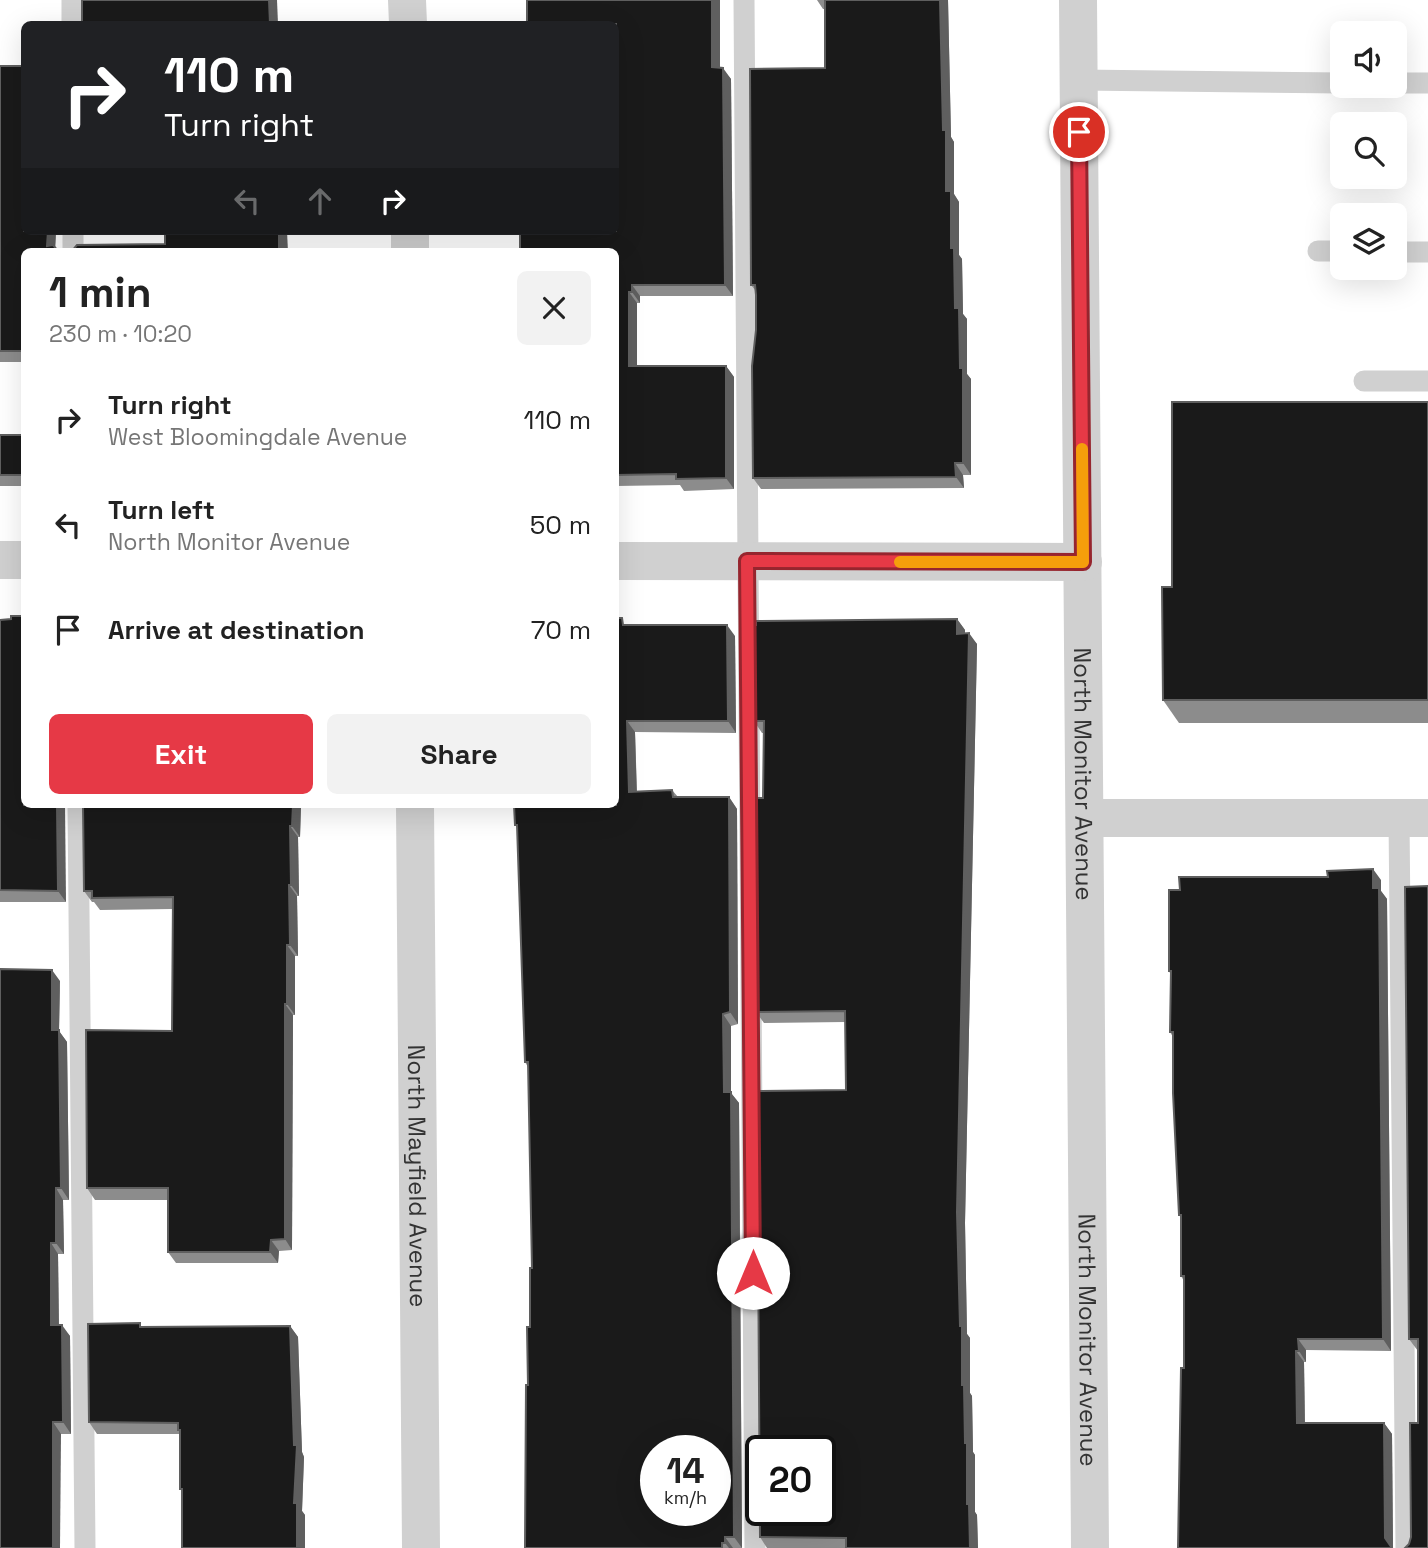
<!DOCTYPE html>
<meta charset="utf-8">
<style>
body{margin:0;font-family:"Space Grotesk",sans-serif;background:#f2f2f2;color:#222;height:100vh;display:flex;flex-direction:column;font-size:26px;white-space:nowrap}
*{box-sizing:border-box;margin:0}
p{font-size:23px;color:#767676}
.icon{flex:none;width:38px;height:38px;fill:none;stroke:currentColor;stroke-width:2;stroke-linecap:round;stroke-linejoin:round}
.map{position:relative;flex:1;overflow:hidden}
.details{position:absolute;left:21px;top:248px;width:598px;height:560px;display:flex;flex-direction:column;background:#fff;border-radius:10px;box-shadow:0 7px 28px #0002}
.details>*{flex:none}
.top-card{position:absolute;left:21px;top:21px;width:598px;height:214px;border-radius:10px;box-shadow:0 7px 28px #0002;background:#202124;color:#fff;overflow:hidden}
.controls{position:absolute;left:1330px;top:21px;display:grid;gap:14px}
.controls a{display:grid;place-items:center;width:77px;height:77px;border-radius:10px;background:#fff;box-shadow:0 7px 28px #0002;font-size:35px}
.speed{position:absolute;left:640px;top:1435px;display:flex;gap:14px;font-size:35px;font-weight:700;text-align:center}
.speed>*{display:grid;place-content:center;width:91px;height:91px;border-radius:50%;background:#fff;box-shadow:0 7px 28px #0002;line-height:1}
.speed small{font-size:18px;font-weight:400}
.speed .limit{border:4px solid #111;border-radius:10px;background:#fff;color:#111}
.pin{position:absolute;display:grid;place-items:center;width:60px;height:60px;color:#fff;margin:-30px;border:4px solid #fff;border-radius:50%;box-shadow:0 2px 7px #0007}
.me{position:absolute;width:77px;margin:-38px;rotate:0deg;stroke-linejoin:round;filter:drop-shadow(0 0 5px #0008)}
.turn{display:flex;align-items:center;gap:24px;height:147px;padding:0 28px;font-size:32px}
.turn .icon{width:91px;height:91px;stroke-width:2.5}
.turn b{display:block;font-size:49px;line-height:60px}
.lanes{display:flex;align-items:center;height:66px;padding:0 28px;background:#0003;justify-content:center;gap:35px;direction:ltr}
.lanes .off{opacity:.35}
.round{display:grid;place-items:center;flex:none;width:74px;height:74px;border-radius:10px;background:#f2f2f2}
.head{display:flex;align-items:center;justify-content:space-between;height:119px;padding:0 28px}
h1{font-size:42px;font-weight:700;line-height:52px}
.primary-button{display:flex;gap:14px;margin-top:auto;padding:14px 28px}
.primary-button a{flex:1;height:80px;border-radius:10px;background:#e63946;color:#fff;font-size:28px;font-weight:700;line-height:80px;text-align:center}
.primary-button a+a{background:#f2f2f2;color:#222}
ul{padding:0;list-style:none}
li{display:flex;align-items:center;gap:21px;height:105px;padding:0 28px}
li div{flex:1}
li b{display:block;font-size:26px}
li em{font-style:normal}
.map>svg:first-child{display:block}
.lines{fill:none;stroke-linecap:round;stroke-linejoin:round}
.service{stroke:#d0d0d0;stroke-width:21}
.minor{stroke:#d0d0d0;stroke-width:38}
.wall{fill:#8c8c8c}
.shaded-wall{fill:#5f5f5f}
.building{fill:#1a1a1a;stroke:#5f5f5f;stroke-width:2;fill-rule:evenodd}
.route-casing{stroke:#96252e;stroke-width:18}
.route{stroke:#e63946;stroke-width:12}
.slow{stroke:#f59e0b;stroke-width:12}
.labels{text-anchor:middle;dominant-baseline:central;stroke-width:7;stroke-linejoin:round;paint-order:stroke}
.street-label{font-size:24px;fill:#333;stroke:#fff}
</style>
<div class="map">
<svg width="1428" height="1548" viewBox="0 0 1428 1548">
<rect width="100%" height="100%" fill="#fff"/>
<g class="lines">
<!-- service -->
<g class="service">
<path d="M 72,0 L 72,24"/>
<path d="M 744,0 L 755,1548"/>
<path d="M 1079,80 L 1342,83"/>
<path d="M 1395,83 L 1428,83"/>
<path d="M 73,231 L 73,252"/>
<path d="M 1318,251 L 1342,251"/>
<path d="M 1395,252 L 1428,252"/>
<path d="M 1364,381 L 1428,381"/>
<path d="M 78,805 L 85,1548"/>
<path d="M 1399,818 L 1406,1548"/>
</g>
<!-- minor -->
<g class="minor">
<path d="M 407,0 L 408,24"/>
<path id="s1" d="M 1078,0 L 1090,1548"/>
<path d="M 410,231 L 410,252"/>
<path d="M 0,560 L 24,560"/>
<path d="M 616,561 L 1083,562"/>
<path id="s2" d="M 415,805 L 421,1548"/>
<path d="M 1085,818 L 1428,818"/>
</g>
</g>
<!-- wall -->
<g class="wall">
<path d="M 720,0 L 720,67 L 731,79 L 733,296 L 640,296 L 640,303 L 637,303 L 637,366 L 726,366 L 734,377 L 734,489 L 684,491 L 680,485 L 616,486 L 616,252 L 520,249 L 616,231 Z"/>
<path d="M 817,0 L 948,0 L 951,137 L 954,142 L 954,194 L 959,202 L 959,255 L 962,259 L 963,314 L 967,319 L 967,374 L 971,379 L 971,475 L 963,475 L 964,488 L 761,489 L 753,478 L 756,291 L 751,285 L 825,68 L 825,9 L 823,9 Z"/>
<path d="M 0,66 L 24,231 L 56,231 L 55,248 L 24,252 L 24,362 L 0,362 Z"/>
<path d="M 1428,402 L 1428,723 L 1179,723 L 1163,700 L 1172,587 Z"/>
<rect x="0" y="435" width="24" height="51"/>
<path d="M 957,619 L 965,630 L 965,633 L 977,644 L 965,1223 L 967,1334 L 970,1338 L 970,1393 L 972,1396 L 973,1452 L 975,1455 L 975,1512 L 977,1515 L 978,1548 L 767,1548 L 760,1537 L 846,1090 L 845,1022 L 764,1023 L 756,1012 L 763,798 L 764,733 L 762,733 L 754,721 Z"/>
<path d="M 0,620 L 66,902 L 0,902 Z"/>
<path d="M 627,625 L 735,636 L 736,733 L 635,732 L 637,791 L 672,790 L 678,797 L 729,797 L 737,809 L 738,1024 L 731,1026 L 731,1093 L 739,1103 L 742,1548 L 525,1548 L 532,1268 L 528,1067 L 525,1062 L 518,828 L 515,825 Z"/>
<path d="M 301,805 L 300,837 L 298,837 L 299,896 L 297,896 L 298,956 L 295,956 L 295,1015 L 293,1015 L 292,1250 L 279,1251 L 278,1263 L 176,1263 L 168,1252 L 168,1200 L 95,1200 L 87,1188 L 172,1031 L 173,909 L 100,910 L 94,902 L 92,902 L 84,891 Z"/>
<path d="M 1381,880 L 1381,891 L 1387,899 L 1391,1351 L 1306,1350 L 1306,1362 L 1304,1362 L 1305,1423 L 1384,1423 L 1392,1434 L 1393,1548 L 1178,1548 L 1184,1368 L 1184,1281 L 1181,1276 L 1181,1218 L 1179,1215 L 1173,1037 L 1170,1032 L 1171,975 L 1169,971 L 1180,890 Z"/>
<path d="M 1428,886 L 1428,1548 L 1409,1544 L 1411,1537 L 1418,1423 L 1418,1351 L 1409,1339 Z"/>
<path d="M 60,981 L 59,1031 L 67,1042 L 69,1200 L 63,1200 L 64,1254 L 58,1254 L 59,1325 L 70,1336 L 71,1434 L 61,1434 L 0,1548 Z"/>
<path d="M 290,1326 L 298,1337 L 302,1452 L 304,1457 L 302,1511 L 305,1515 L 182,1491 L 180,1489 L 180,1434 L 97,1434 L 89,1422 L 143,1327 Z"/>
</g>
<!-- shaded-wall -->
<g class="shaded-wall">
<path d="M 269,0 L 277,0 L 278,24 L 270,24 Z"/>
<path d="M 712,0 L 720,0 L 720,78 L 712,67 Z"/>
<path d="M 940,0 L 948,0 L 951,137 L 954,142 L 954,194 L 959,202 L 959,255 L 962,259 L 963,314 L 967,319 L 967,374 L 971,379 L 971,475 L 963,463 L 960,368 L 946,191 L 943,130 Z"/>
<path d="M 723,68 L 731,79 L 733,296 L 725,285 Z"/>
<path d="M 48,231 L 56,231 L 55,252 L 47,246 Z"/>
<path d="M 279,231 L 287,231 L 288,252 L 282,252 L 279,248 Z"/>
<path d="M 632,285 L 640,296 L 640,303 L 632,292 Z"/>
<path d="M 629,292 L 637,303 L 637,377 L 629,366 Z"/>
<path d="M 726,366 L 734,377 L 734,489 L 726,478 Z"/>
<path d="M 955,463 L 963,475 L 964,488 L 956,477 Z"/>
<path d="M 957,619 L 965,630 L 965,645 L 957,634 Z"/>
<path d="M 727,625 L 735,636 L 736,733 L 728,721 Z"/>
<path d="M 969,633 L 977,644 L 965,1223 L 967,1334 L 970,1338 L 970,1393 L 972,1396 L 973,1452 L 975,1455 L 975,1512 L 977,1515 L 978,1548 L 970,1548 L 967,1504 L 960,1326 L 957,1212 Z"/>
<path d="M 627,721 L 635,732 L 637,803 L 629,792 Z"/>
<path d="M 729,797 L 737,809 L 738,1024 L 730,1012 Z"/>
<path d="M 57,805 L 65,805 L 66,902 L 58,891 Z"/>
<path d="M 293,805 L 301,805 L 300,837 L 292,826 Z"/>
<path d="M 290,826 L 298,837 L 299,896 L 291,885 Z"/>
<path d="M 1373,869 L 1381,880 L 1381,891 L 1387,899 L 1391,1351 L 1383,1339 Z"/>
<path d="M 289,885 L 297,896 L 298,956 L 290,945 Z"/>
<path d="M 287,945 L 295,956 L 295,1015 L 287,1004 Z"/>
<path d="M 52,970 L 60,981 L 59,1031 L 67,1042 L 69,1200 L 61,1188 L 52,1030 Z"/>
<path d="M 285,1004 L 293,1015 L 292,1250 L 285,1239 Z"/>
<path d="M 723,1014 L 731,1026 L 731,1093 L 739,1103 L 742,1548 L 734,1537 Z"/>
<path d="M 56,1188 L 63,1200 L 64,1254 L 56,1243 Z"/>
<path d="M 271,1240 L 279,1251 L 278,1263 L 270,1252 Z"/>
<path d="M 51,1243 L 58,1254 L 59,1336 L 51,1325 Z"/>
<path d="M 62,1325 L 70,1336 L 71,1434 L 63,1422 Z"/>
<path d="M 290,1326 L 298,1337 L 302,1452 L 304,1457 L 302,1511 L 305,1515 L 305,1548 L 297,1548 L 294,1503 Z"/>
<path d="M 1298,1339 L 1306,1350 L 1306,1362 L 1299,1351 Z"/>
<path d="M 1296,1351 L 1304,1362 L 1305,1434 L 1297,1423 Z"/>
<path d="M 53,1422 L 61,1434 L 60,1548 L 53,1548 Z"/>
<path d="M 1384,1423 L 1392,1434 L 1393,1548 L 1385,1538 Z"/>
<path d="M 725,1537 L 733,1548 L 729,1548 L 725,1543 Z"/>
</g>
<!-- building -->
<g class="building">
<path d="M 82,0 L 269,0 L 270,24 L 82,24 Z"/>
<path d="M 527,0 L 712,0 L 712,67 L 723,68 L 725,285 L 632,285 L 632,292 L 629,292 L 629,366 L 726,366 L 726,478 L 676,479 L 676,474 L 616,475 L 616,252 L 517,252 L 517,249 L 520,249 L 520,231 L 616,231 L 616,24 L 527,24 Z"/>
<path d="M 825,0 L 940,0 L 943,130 L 946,130 L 946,191 L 951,191 L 951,248 L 954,248 L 955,308 L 959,308 L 960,368 L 963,368 L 963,463 L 955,463 L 956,477 L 753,478 L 752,366 L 756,330 L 756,295 L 755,285 L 751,285 L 750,69 L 825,68 Z"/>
<path d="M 0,66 L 24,66 L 24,231 L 48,231 L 47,246 L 53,245 L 59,252 L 24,252 L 24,351 L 0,351 Z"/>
<path d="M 165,231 L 279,231 L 279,248 L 285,248 L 285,252 L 71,252 L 77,245 L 165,244 Z"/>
<path d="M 1172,402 L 1428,402 L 1428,700 L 1163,700 L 1162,587 L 1172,587 Z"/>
<rect x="0" y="435" width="24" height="40"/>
<path d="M 11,616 L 24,616 L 24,805 L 57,805 L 58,891 L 0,890 L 0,620 L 11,619 Z"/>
<path d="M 616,618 L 622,618 L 623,625 L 727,625 L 728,721 L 627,721 L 629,792 L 672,790 L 673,797 L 729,797 L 730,1012 L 723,1014 L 724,1092 L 731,1092 L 734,1537 L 725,1537 L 725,1543 L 722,1543 L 722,1548 L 525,1548 L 526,1385 L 528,1385 L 527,1327 L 530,1327 L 530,1268 L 532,1268 L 528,1062 L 525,1062 L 517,825 L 515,825 L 514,805 L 616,805 ZM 656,1451 L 716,1451 L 716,1510 L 656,1510 Z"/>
<path d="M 957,619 L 957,634 L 969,633 L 957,1212 L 960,1326 L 962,1326 L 962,1385 L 964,1385 L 965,1443 L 967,1443 L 967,1504 L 969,1504 L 970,1548 L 846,1548 L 846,1538 L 760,1537 L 757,1091 L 846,1090 L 845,1011 L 756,1012 L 755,798 L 763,798 L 764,721 L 754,721 L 754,625 L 756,625 L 756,621 ZM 761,1451 L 821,1451 L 821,1510 L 761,1510 Z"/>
<path d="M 83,805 L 293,805 L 292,826 L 290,826 L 291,885 L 289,885 L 290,945 L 287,945 L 287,1004 L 285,1004 L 285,1239 L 271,1240 L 270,1252 L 168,1252 L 168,1188 L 87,1188 L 86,1030 L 172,1031 L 173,897 L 92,898 L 92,891 L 84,891 Z"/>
<path d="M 1373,869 L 1373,888 L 1379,888 L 1383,1339 L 1298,1339 L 1299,1351 L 1296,1351 L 1297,1423 L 1384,1423 L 1385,1538 L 1392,1548 L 1178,1548 L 1181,1368 L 1184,1368 L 1184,1276 L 1181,1276 L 1181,1215 L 1179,1215 L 1173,1093 L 1173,1032 L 1170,1032 L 1171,971 L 1169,971 L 1169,890 L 1180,890 L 1179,877 L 1328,877 L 1327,871 Z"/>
<path d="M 1428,886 L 1428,1548 L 1405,1548 L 1409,1544 L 1411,1537 L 1410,1423 L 1418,1423 L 1418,1339 L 1409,1339 L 1405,887 Z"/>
<path d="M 0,969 L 52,970 L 52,1030 L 59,1030 L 61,1188 L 56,1188 L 56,1243 L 51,1243 L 51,1325 L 62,1325 L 63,1422 L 53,1422 L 53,1548 L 0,1548 Z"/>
<path d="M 140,1323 L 140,1327 L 290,1326 L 294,1445 L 297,1445 L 294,1503 L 297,1503 L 297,1548 L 182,1548 L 182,1489 L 180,1489 L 180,1430 L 178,1430 L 178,1423 L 89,1422 L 88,1324 Z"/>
</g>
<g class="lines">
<defs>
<path id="route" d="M 753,1273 L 747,561 L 1083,562 L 1079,132"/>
</defs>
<!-- route casing -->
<use href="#route" class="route-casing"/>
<!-- route -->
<use href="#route" class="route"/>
<!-- slow -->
<path class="slow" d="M 900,562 L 1083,562 L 1082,449"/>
</g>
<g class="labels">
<!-- street labels -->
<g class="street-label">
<text stroke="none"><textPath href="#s1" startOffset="774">North Monitor Avenue</textPath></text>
<text stroke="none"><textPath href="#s2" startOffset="371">North Mayfield Avenue</textPath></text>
<text stroke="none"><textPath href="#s1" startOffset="1340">North Monitor Avenue</textPath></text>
</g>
</g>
</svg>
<div class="controls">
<a><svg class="icon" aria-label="sound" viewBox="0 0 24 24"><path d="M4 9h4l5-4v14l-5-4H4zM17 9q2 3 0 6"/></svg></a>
<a><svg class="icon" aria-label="search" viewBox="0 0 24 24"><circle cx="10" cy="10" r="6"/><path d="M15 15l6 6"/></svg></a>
<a><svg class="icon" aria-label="layers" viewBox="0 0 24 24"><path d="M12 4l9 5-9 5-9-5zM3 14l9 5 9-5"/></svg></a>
</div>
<div class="speed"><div>14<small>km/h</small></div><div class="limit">20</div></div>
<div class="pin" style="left:1079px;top:132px;background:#d93025"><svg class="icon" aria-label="arrive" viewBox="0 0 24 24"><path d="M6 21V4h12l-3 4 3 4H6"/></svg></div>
<svg class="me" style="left:753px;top:1273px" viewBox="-20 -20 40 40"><circle r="19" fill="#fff"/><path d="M0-13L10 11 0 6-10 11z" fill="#e63946"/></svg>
<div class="top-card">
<div class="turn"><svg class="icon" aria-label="right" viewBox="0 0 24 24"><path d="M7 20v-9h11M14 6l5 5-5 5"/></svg><div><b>110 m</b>Turn right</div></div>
<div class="lanes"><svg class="icon off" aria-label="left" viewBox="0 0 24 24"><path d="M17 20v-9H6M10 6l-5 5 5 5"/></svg><svg class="icon off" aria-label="ahead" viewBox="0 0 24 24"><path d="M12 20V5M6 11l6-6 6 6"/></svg><svg class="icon" aria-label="right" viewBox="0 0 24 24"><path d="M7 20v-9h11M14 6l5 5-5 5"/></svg></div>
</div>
<section class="details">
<div class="head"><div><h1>1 min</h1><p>230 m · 10:20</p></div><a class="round"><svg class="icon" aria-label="close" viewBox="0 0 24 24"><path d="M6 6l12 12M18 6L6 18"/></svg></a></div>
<ul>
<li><svg class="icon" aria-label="right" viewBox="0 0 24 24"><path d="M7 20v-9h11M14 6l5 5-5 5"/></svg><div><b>Turn right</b><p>West Bloomingdale Avenue</p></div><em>110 m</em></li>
<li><svg class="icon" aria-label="left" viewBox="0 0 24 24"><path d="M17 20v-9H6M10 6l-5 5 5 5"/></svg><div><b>Turn left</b><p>North Monitor Avenue</p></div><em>50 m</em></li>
<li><svg class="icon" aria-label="arrive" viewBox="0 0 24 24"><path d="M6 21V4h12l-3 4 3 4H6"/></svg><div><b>Arrive at destination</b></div><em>70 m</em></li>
</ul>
<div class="primary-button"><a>Exit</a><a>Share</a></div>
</section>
</div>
